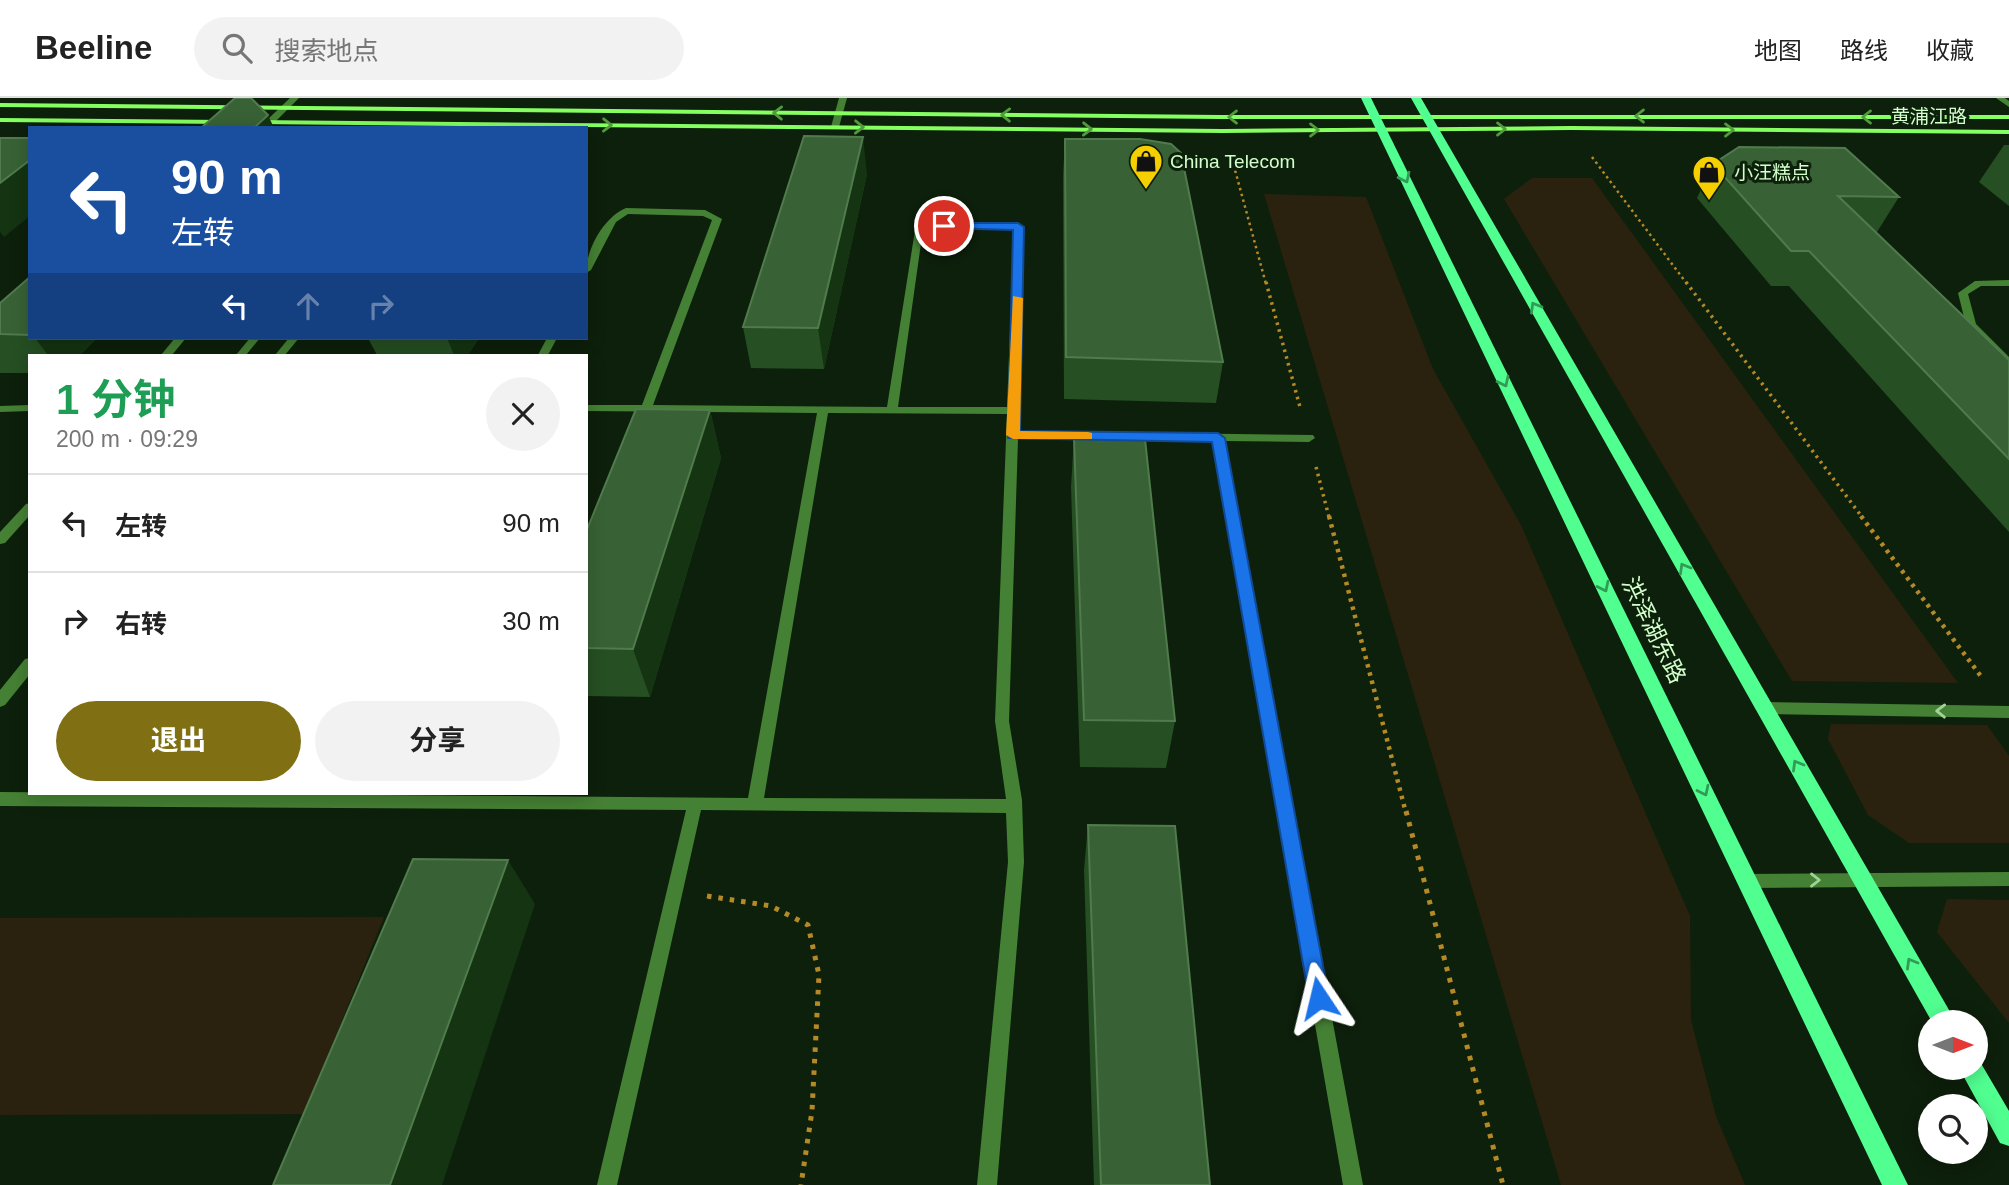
<!DOCTYPE html>
<html lang="zh">
<meta charset="utf-8">
<style>
body{margin:0;font-family:Helvetica,"Noto Sans SC",sans-serif;background:#f2f2f2;color:#222;height:100vh;display:flex;flex-direction:column;font-size:26px;white-space:nowrap}
*{box-sizing:border-box;margin:0}
p{font-size:23px;color:#767676}
.icon{flex:none;width:38px;height:38px;fill:none;stroke:currentColor;stroke-width:2;stroke-linecap:round;stroke-linejoin:round}
.map{position:relative;flex:1;overflow:hidden}
.details{position:absolute;left:28px;top:256px;width:560px;height:441px;display:flex;flex-direction:column;background:#fff;border-radius:0px;box-shadow:0 4px 18px #0003}
.details>*{flex:none}
.guide{position:absolute;left:28px;top:28px;width:560px;height:214px;border-radius:0px;box-shadow:0 4px 18px #0003;background:#1a4fa0;color:#fff;overflow:hidden}
.needle{width:46px;rotate:90deg}
.tools{position:absolute;left:1918px;top:912px;display:grid;gap:14px}
.tools a{display:grid;place-items:center;width:70px;height:70px;border-radius:50%;background:#fff;box-shadow:0 4px 18px #0003;font-size:35px}
.pin{position:absolute;display:grid;place-items:center;width:60px;height:60px;color:#fff;margin:-30px;border:4px solid #fff;border-radius:50%;box-shadow:0 2px 7px #0007}
.me{position:absolute;width:77px;margin:-38px;rotate:350deg;stroke-linejoin:round;filter:drop-shadow(0 0 5px #0008)}
.turn{display:flex;align-items:center;gap:24px;height:147px;padding:0 28px;font-size:32px}
.turn .icon{width:91px;height:91px;stroke-width:2.5}
.turn b{display:block;font-size:49px;line-height:60px}
.lanes{display:flex;align-items:center;height:66px;padding:0 28px;background:#0003;justify-content:center;gap:35px;direction:ltr}
.lanes .off{opacity:.35}
.round{display:grid;place-items:center;flex:none;width:74px;height:74px;border-radius:37px;background:#f2f2f2}
.headline{display:flex;align-items:center;justify-content:space-between;height:119px;padding:0 28px}
h1{font-size:42px;font-weight:700;line-height:52px;color:#1e9e55}
.button{display:flex;gap:14px;margin-top:auto;padding:14px 28px}
.button a{flex:1;height:80px;border-radius:42px;background:#817013;color:#fff;font-size:28px;font-weight:700;line-height:80px;text-align:center}
.button a+a{background:#f2f2f2;color:#222}
ul{padding:0;list-style:none}
li{display:flex;align-items:center;gap:21px;height:98px;padding:0 28px;border-top:2px solid #e0e0e0}
li div{flex:1}
li b{display:block;font-size:26px}
li em{font-style:normal}
header{display:flex;align-items:center;gap:42px;box-sizing:border-box;height:98px;padding:0 35px;background:#fff;border-bottom:2px solid #e0e0e0}
header strong{font-size:33px}
nav{display:flex;gap:38px;margin-inline-start:auto;font-size:24px}
.search{width:490px;height:63px;background:#f2f2f2;display:flex;align-items:center;gap:18px;box-sizing:border-box;padding:0 24px;border-radius:38px;color:#767676;font-size:26px}
.map>svg:first-child{display:block}
.green{fill:#2a220e}
.lines{fill:none;stroke-linecap:round;stroke-linejoin:round}
.path-far3{stroke:#b68927;stroke-width:2.5;stroke-dasharray:2.5 3.5;stroke-linecap:butt}
.path-far2{stroke:#b68927;stroke-width:3.5;stroke-dasharray:2.5 4.5;stroke-linecap:butt}
.path-far1{stroke:#b68927;stroke-width:4.5;stroke-dasharray:3.5 5;stroke-linecap:butt}
.path{stroke:#b68927;stroke-width:5;stroke-dasharray:4.5 7;stroke-linecap:butt}
.lane{fill:#458134;fill-rule:evenodd}
.secondary{fill:#86ff61;fill-rule:evenodd}
.primary{fill:#51ff91;fill-rule:evenodd}
.wall{fill:#264f23}
.shaded-wall{fill:#143412}
.building{fill:#386235;stroke:#507b4c;stroke-width:2}
.oneway{stroke:#509b3a}
.oneway2{stroke:#329b55}
.oneway3{stroke:#a1d396}
.route{fill:#1a73e8;stroke:#114b97;stroke-width:2}
.slow{fill:#f59e0b}
.labels{text-anchor:middle;dominant-baseline:central;stroke-width:6;stroke-linejoin:round;paint-order:stroke}
.far-street-label{font-size:19px;fill:#d2ffca;stroke:#0d200b}
.far-poi-label{font-size:19px;fill:#d2ffca;stroke:#0d200b;text-anchor:start}
.street-label{font-size:23px;fill:#d2ffca;stroke:#0d200b}
</style>
<header>
<strong>Beeline</strong>
<div class="search"><svg class="icon" aria-label="search" viewBox="0 0 24 24"><circle cx="10" cy="10" r="6"/><path d="M15 15l6 6"/></svg>搜索地点</div>
<nav><a>地图</a><a>路线</a><a>收藏</a></nav>
</header>
<div class="map">
<svg width="2009" height="1087" viewBox="0 0 2009 1087">
<rect width="100%" height="100%" fill="#0d200b"/>
<!-- green -->
<g class="green">
<path d="M 1532,80 L 1592,80 L 1958,585 L 1792,583 L 1504,101 Z"/>
<path d="M 1264,96 L 1366,99 L 1433,271 L 1521,427 L 1690,818 L 1691,922 L 1716,1018 L 1745,1087 L 1561,1087 Z"/>
<path d="M 1831,626 L 1987,627 L 2009,658 L 2009,745 L 1909,745 L 1868,717 L 1828,641 Z"/>
<path d="M 1947,801 L 2009,802 L 2009,925 L 1937,834 Z"/>
<path d="M 384,819 L 304,1016 L 0,1017 L 0,820 Z"/>
</g>
<g class="lines">
<!-- path-far3 -->
<g class="path-far3">
<path d="M 1592,59 L 1687,186"/>
<path d="M 1232,61 L 1266,186"/>
</g>
<!-- path-far2 -->
<g class="path-far2">
<path d="M 1266,184 L 1300,309"/>
<path d="M 1686,184 L 1862,419"/>
<path d="M 1316,369 L 1329,419"/>
</g>
<!-- path-far1 -->
<g class="path-far1">
<path d="M 1329,418 L 1406,715"/>
<path d="M 1861,418 L 1983,581"/>
</g>
<!-- path -->
<g class="path">
<path d="M 1406,713 L 1503,1087"/>
<path d="M 707,798 L 771,808 L 808,827 L 819,877 L 812,1013 L 801,1087"/>
</g>
<!-- lane -->
<g class="lane">
<path d="M 290,0 L 299,0 L 273,26 L 267,26 L 267,22 Z"/>
<path d="M 839,0 L 847,0 L 839,29 L 835,31 L 831,29 Z"/>
<path d="M 1996,0 L 2005,0 L 2009,3 L 2009,9 Z"/>
<path d="M 626,110 L 705,112 L 722,121 L 653,307 L 887,309 L 916,126 L 1019,126 L 1024,129 L 1018,333 L 1313,337 L 1315,340 L 1309,344 L 1225,343 L 1363,1087 L 1343,1087 L 1213,343 L 1018,341 L 1009,623 L 1022,702 L 1024,764 L 997,1087 L 977,1087 L 1008,764 L 1006,715 L 701,712 L 617,1087 L 597,1087 L 686,712 L 0,708 L 0,694 L 748,700 L 817,315 L 586,313 L 586,307 L 642,307 L 712,122 L 703,118 L 628,116 L 616,124 L 591,172 L 586,175 C 586,151 604,119 626,110 ZM 923,131 L 1014,132 L 1007,309 L 898,309 ZM 828,315 L 1007,316 L 995,623 L 1006,701 L 764,700 Z"/>
<path d="M 2009,182 L 2009,188 L 1981,188 L 1968,196 L 1976,226 L 2009,259 L 2009,268 L 2005,267 L 1966,227 L 1958,195 L 1975,183 Z"/>
<path d="M 175,240 L 186,240 L 172,257 L 161,257 Z"/>
<path d="M 250,240 L 260,240 L 246,257 L 236,257 Z"/>
<path d="M 289,240 L 299,240 L 285,257 L 275,257 Z"/>
<path d="M 547,240 L 557,240 L 548,257 L 538,257 Z"/>
<path d="M 30,307 L 30,313 L 0,314 L 0,308 Z"/>
<path d="M 30,405 L 30,417 L 5,445 L 0,446 L 0,434 L 26,406 Z"/>
<path d="M 30,560 L 30,576 L 5,607 L 0,609 L 0,592 L 25,561 Z"/>
<path d="M 1764,604 L 2009,608 L 2009,620 L 1764,616 L 1759,614 L 1757,610 L 1759,606 Z"/>
<path d="M 2009,774 L 2009,788 L 1747,790 L 1741,788 L 1739,783 L 1741,778 L 1747,776 Z"/>
</g>
<!-- secondary -->
<g class="secondary">
<path d="M 0,5 L 1220,17 L 2009,17 L 2009,21 L 1220,21 L 0,9 Z"/>
<path d="M 0,20 L 226,22 L 230,24 L 226,26 L 0,24 Z"/>
<path d="M 250,22 L 1223,31 L 1571,28 L 2009,32 L 2009,36 L 1571,32 L 1223,35 L 253,26 L 249,24 Z"/>
</g>
<!-- primary -->
<g class="primary">
<path d="M 1361,0 L 1371,0 L 1908,1087 L 1882,1087 Z"/>
<path d="M 1411,0 L 1421,0 L 1956,924 L 1932,924 Z"/>
<path d="M 1976,960 L 1979,962 L 2009,1013 L 2009,1048 L 2000,1045 L 1959,970 L 1976,970 Z"/>
</g>
</g>
<!-- wall -->
<g class="wall">
<path d="M 1065,41 L 1223,264 L 1216,305 L 1064,301 L 1063,78 Z"/>
<path d="M 2004,47 L 2009,47 L 2009,108 L 1979,84 Z"/>
<path d="M 1713,66 L 1899,99 L 1877,134 L 1875,134 L 2009,262 L 2009,434 L 1789,188 L 1771,188 L 1697,100 Z"/>
<path d="M 867,76 L 824,271 L 751,270 L 743,229 Z"/>
<path d="M 30,179 L 30,240 L 97,240 L 80,257 L 30,257 L 30,275 L 0,275 L 0,205 Z"/>
<path d="M 368,240 L 479,240 L 468,257 L 377,257 Z"/>
<path d="M 710,312 L 721,360 L 650,599 L 586,598 L 586,434 Z"/>
<path d="M 1074,340 L 1175,623 L 1166,670 L 1080,669 L 1071,389 Z"/>
<path d="M 1088,727 L 1210,1087 L 1094,1087 L 1084,772 Z"/>
</g>
<!-- shaded-wall -->
<g class="shaded-wall">
<path d="M 268,17 L 274,30 L 254,30 Z"/>
<path d="M 863,39 L 867,76 L 824,271 L 818,230 Z"/>
<path d="M 30,62 L 30,118 L 4,139 L 0,134 L 0,85 Z"/>
<path d="M 35,240 L 97,240 L 80,257 L 48,257 Z"/>
<path d="M 447,240 L 479,240 L 468,257 L 454,257 Z"/>
<path d="M 710,312 L 721,360 L 650,599 L 633,551 Z"/>
<path d="M 508,762 L 535,806 L 442,1087 L 390,1087 Z"/>
</g>
<!-- building -->
<g class="building">
<path d="M 235,0 L 251,0 L 268,17 L 254,30 L 201,30 Z"/>
<path d="M 804,38 L 863,39 L 818,230 L 743,229 Z"/>
<path d="M 0,40 L 30,40 L 30,62 L 0,85 Z"/>
<path d="M 1065,41 L 1140,41 L 1171,46 L 1181,55 L 1223,264 L 1066,259 Z"/>
<path d="M 1739,49 L 1845,50 L 1899,99 L 1838,98 L 2009,262 L 2009,361 L 1809,153 L 1791,153 L 1713,66 Z"/>
<path d="M 30,179 L 30,237 L 0,236 L 0,205 Z"/>
<path d="M 636,311 L 710,312 L 633,551 L 586,550 L 586,434 Z"/>
<path d="M 1074,340 L 1145,341 L 1175,623 L 1084,622 Z"/>
<path d="M 1088,727 L 1175,728 L 1210,1087 L 1101,1087 Z"/>
<path d="M 413,761 L 508,762 L 390,1087 L 273,1087 Z"/>
</g>
<!-- one-way arrows -->
<defs><path id="oneway-chevron" d="M-2-3.5L2.5 0L-2 3.5" fill="none" stroke-width="1.6" stroke-linecap="round" stroke-linejoin="round" transform="scale(1.75)"/></defs>
<g class="oneway">
<use href="#oneway-chevron" transform="translate(778 15) rotate(-179)"/>
<use href="#oneway-chevron" transform="translate(1006 17) rotate(-179)"/>
<use href="#oneway-chevron" transform="translate(1640 18) rotate(-180)"/>
<use href="#oneway-chevron" transform="translate(1233 19) rotate(180)"/>
<use href="#oneway-chevron" transform="translate(1867 19) rotate(-180)"/>
<use href="#oneway-chevron" transform="translate(607 27) rotate(1)"/>
<use href="#oneway-chevron" transform="translate(859 29) rotate(1)"/>
<use href="#oneway-chevron" transform="translate(1087 31) rotate(1)"/>
<use href="#oneway-chevron" transform="translate(1501 31)"/>
<use href="#oneway-chevron" transform="translate(1314 32)"/>
<use href="#oneway-chevron" transform="translate(1729 32)"/>
</g>
<g class="oneway2">
<use href="#oneway-chevron" transform="translate(1405 80) rotate(64)"/>
<use href="#oneway-chevron" transform="translate(1535 209) rotate(-120)"/>
<use href="#oneway-chevron" transform="translate(1504 284) rotate(64)"/>
<use href="#oneway-chevron" transform="translate(1684 470) rotate(-120)"/>
<use href="#oneway-chevron" transform="translate(1604 489) rotate(64)"/>
<use href="#oneway-chevron" transform="translate(1797 667) rotate(-120)"/>
<use href="#oneway-chevron" transform="translate(1704 693) rotate(64)"/>
<use href="#oneway-chevron" transform="translate(1911 865) rotate(-120)"/>
</g>
<g class="oneway3">
<use href="#oneway-chevron" transform="translate(1941 613) rotate(-179)"/>
<use href="#oneway-chevron" transform="translate(1815 782)"/>
</g>
<!-- route -->
<path class="route" d="M 944,125 L 1018,125 L 1024,129 L 1020,333 L 1218,335 L 1225,340 L 1329,900 L 1326,907 L 1319,910 L 1312,907 L 1309,900 L 1212,344 L 1008,340 L 1013,132 L 940,130 L 939,128 Z"/>
<!-- slow -->
<path class="slow" d="M 1013,198 L 1023,200 L 1020,333 L 1088,334 L 1092,335 L 1092,341 L 1013,341 L 1006,337 Z"/>
<!-- icons -->
<defs>
<symbol id="shop-pin" viewBox="-11 -11 22 30"><path d="M0 17L-7.5 6A9.5 9.5 0 1 1 7.5 6Z" fill="#f5cf00" stroke="#0d200b"/><path d="M-5-2.5h2.3a2.7 3.5 0 0 1 5.4 0H5L5.5 6h-11ZM-1.5-2.5h3a1.5 2.3 0 0 0-3 0Z" fill="#111"/></symbol>
</defs>
<g fill-rule="evenodd">
<use href="#shop-pin" x="1127" y="44" width="38" height="52"/>
<use href="#shop-pin" x="1690" y="55" width="38" height="52"/>
</g>
<g class="labels">
<!-- far-street labels -->
<g class="far-street-label">
<text x="1929" y="18">黄浦江路</text>
</g>
<!-- far-poi labels -->
<g class="far-poi-label">
<text x="1170" y="63">China Telecom</text>
<text x="1734" y="74">小汪糕点</text>
</g>
<!-- street labels -->
<g class="street-label">
<text transform="translate(1654 532) rotate(64)">洪泽湖东路</text>
</g>
</g>
</svg>
<div class="tools">
<a><svg class="needle" viewBox="-14 -14 28 28"><path d="M0-13l5 13h-10z" fill="#e53935"/><path d="M0 13l5-13h-10z" fill="#767676"/></svg></a>
<a><svg class="icon" aria-label="search" viewBox="0 0 24 24"><circle cx="10" cy="10" r="6"/><path d="M15 15l6 6"/></svg></a>
</div>
<div class="pin" style="left:944px;top:128px;background:#d93025"><svg class="icon" aria-label="arrive" viewBox="0 0 24 24"><path d="M6 21V4h12l-3 4 3 4H6"/></svg></div>
<svg class="me" style="left:1319px;top:900px" viewBox="-20 -20 40 40"><path d="M0-17L14 15 0 8-14 15z" fill="#1a73e8" stroke="#fff" stroke-width="4"/></svg>
<div class="guide">
<div class="turn"><svg class="icon" aria-label="left" viewBox="0 0 24 24"><path d="M17 20v-9H6M10 6l-5 5 5 5"/></svg><div><b>90 m</b>左转</div></div>
<div class="lanes"><svg class="icon" aria-label="left" viewBox="0 0 24 24"><path d="M17 20v-9H6M10 6l-5 5 5 5"/></svg><svg class="icon off" aria-label="ahead" viewBox="0 0 24 24"><path d="M12 20V5M6 11l6-6 6 6"/></svg><svg class="icon off" aria-label="right" viewBox="0 0 24 24"><path d="M7 20v-9h11M14 6l5 5-5 5"/></svg></div>
</div>
<section class="details">
<div class="headline"><div><h1>1 分钟</h1><p>200 m · 09:29</p></div><a class="round"><svg class="icon" aria-label="close" viewBox="0 0 24 24"><path d="M6 6l12 12M18 6L6 18"/></svg></a></div>
<ul>
<li><svg class="icon" aria-label="left" viewBox="0 0 24 24"><path d="M17 20v-9H6M10 6l-5 5 5 5"/></svg><div><b>左转</b></div><em>90 m</em></li>
<li><svg class="icon" aria-label="right" viewBox="0 0 24 24"><path d="M7 20v-9h11M14 6l5 5-5 5"/></svg><div><b>右转</b></div><em>30 m</em></li>
</ul>
<div class="button"><a>退出</a><a>分享</a></div>
</section>
</div>
